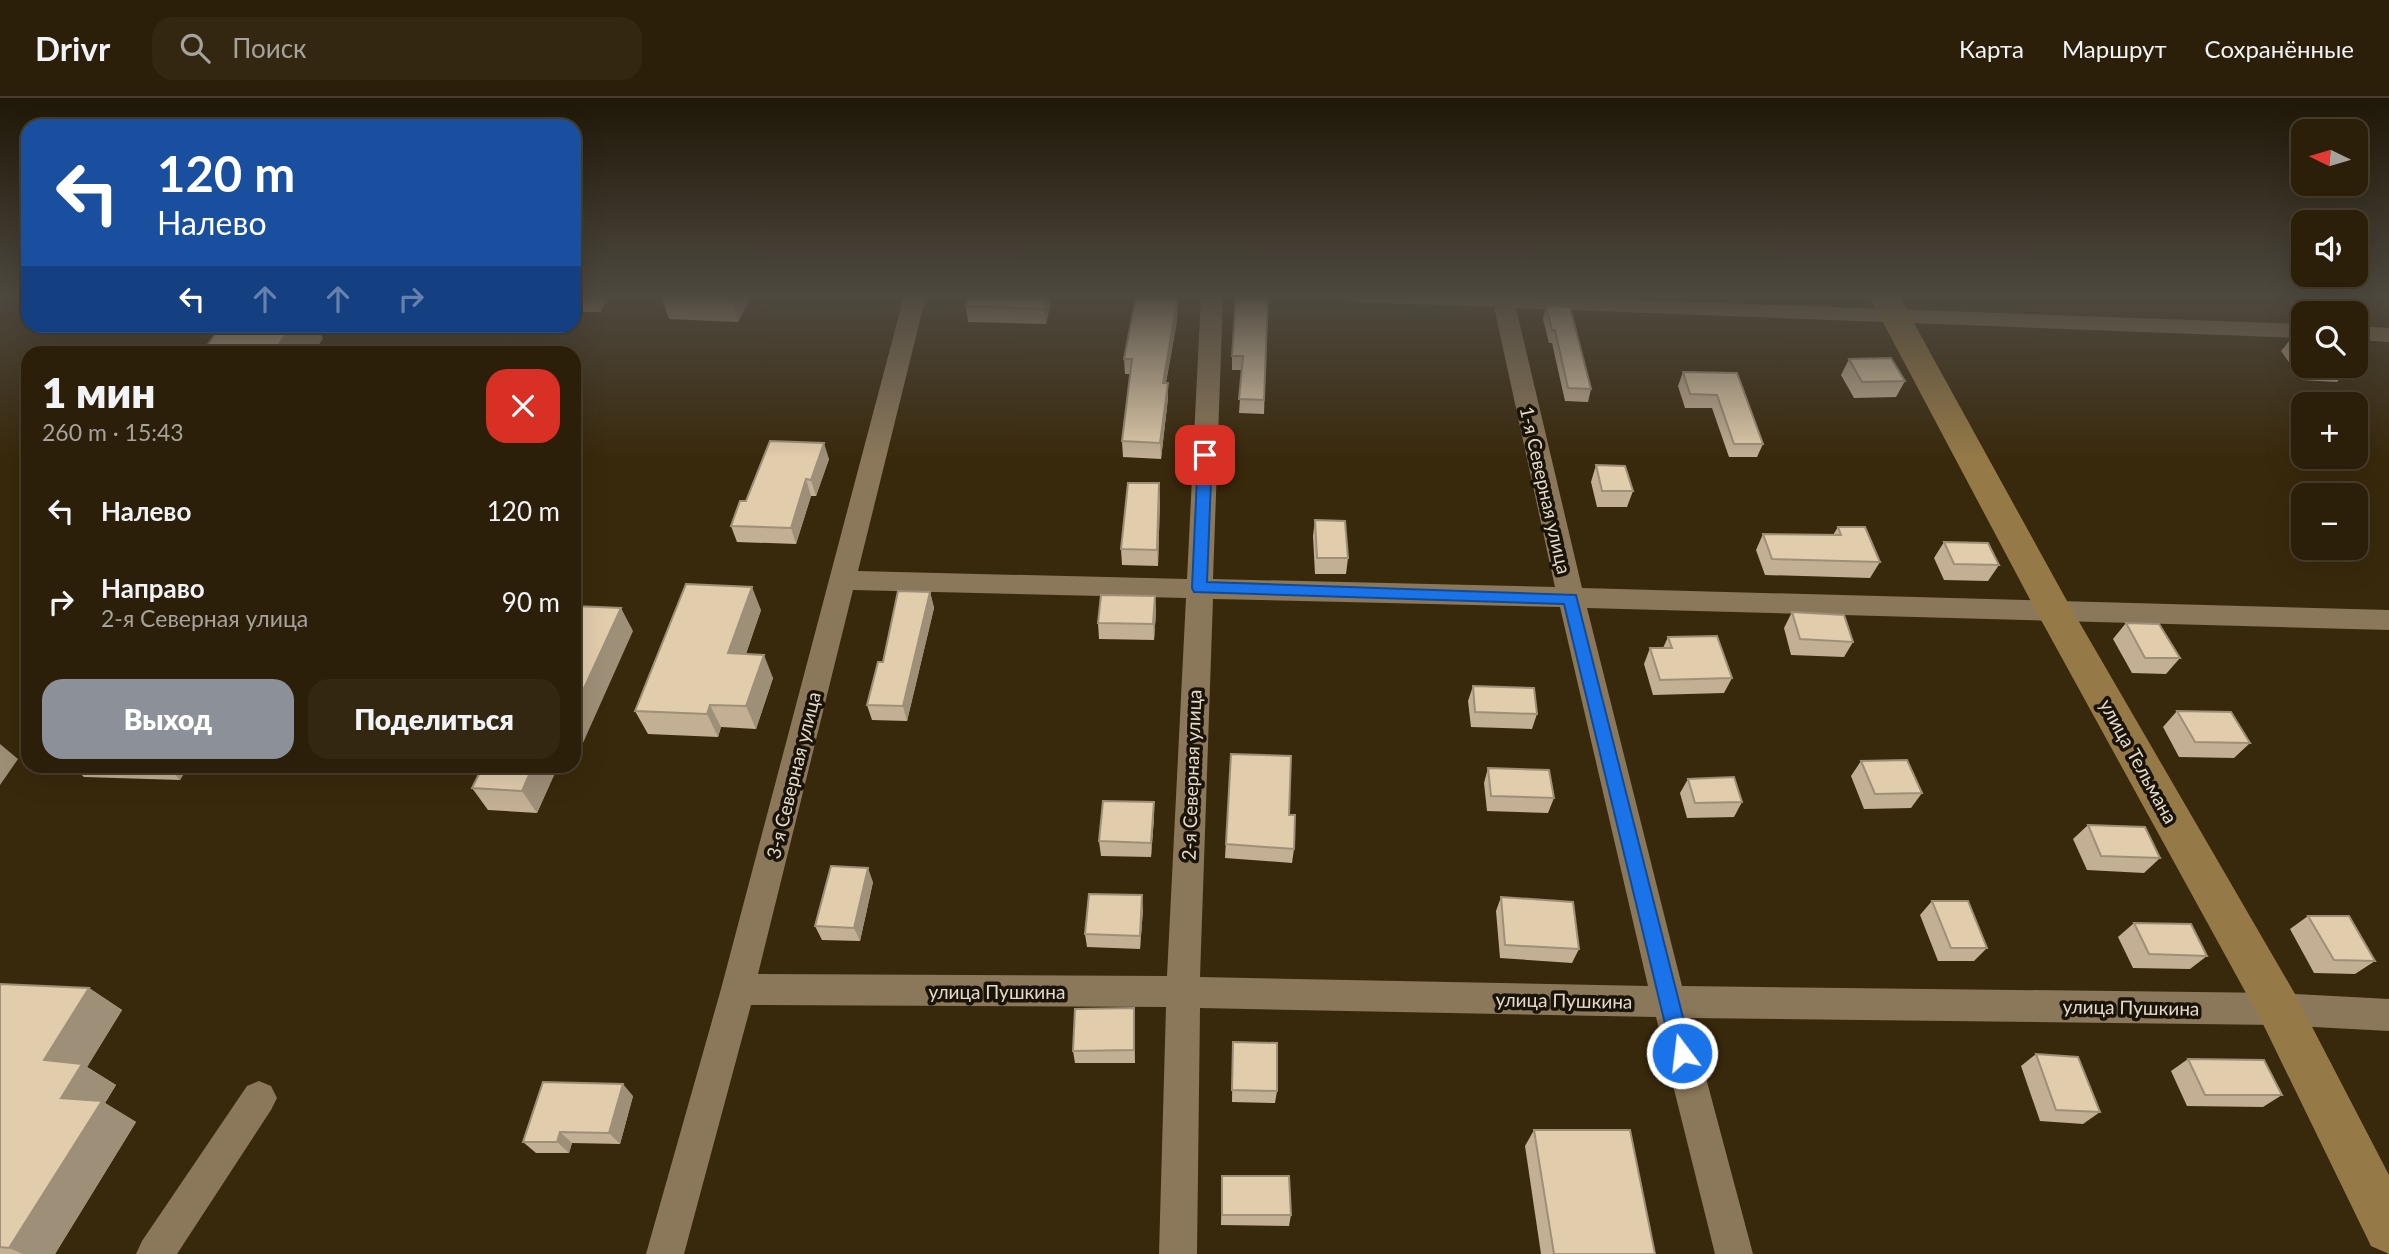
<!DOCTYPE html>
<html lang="ru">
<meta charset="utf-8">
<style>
body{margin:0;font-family:Lato,sans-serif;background:#332712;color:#f1f3f6;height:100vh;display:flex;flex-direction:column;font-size:26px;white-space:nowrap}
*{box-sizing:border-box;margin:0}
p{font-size:23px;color:#a6a29c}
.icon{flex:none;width:38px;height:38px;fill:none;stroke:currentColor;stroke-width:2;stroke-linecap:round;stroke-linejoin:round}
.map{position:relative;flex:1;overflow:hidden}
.panel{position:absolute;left:21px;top:248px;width:560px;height:427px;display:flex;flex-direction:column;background:#2b1f09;border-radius:21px;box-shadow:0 7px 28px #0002,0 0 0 2px #473d2a}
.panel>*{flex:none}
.guide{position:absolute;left:21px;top:21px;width:560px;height:214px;border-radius:21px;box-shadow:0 7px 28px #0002,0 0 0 2px #473d2a;background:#1a4fa0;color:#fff;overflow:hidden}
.needle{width:46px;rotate:275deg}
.tools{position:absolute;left:2291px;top:21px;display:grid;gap:14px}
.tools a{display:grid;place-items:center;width:77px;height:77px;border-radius:14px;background:#2b1f09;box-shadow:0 7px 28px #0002,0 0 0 2px #473d2a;font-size:35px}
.pin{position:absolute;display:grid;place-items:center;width:60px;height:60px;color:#fff;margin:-30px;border-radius:14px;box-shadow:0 4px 10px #0006}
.me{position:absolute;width:77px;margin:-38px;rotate:345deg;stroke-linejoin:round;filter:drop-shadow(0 0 5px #0008)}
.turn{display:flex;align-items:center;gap:24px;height:147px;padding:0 21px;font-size:32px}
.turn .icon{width:91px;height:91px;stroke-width:2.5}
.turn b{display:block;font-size:49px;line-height:60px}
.lanes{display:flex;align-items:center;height:66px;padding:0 21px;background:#0003;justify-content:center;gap:35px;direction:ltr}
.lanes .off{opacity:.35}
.round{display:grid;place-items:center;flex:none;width:74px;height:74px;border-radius:21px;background:#332712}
.head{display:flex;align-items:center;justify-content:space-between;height:119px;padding:0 21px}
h1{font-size:42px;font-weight:800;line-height:52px}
.button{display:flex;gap:14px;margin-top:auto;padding:14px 21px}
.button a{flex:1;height:80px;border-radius:21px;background:#8c9099;color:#fff;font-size:28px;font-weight:800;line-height:80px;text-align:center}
.button a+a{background:#332712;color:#f1f3f6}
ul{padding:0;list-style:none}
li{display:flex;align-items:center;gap:21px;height:91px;padding:0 21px}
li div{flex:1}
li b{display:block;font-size:26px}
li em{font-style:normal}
header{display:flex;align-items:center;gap:42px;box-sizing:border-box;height:98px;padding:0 35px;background:#2b1f09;border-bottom:2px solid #473d2a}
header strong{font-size:33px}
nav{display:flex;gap:38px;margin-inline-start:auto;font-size:24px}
.search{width:490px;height:63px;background:#332712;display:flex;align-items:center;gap:18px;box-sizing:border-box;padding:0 24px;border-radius:21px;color:#a6a29c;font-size:26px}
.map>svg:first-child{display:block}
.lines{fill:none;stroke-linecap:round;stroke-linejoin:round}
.street{fill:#8b785a;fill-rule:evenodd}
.secondary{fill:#957947;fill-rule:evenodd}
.wall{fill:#c2af94}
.shaded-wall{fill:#9e8f78}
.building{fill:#e1ccac;stroke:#9e8f78;stroke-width:2}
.route{fill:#1a73e8;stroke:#114b97;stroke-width:2}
.labels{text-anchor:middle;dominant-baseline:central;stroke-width:7;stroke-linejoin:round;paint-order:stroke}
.street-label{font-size:19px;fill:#e4daca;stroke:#1a1308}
</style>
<header>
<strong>Drivr</strong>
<div class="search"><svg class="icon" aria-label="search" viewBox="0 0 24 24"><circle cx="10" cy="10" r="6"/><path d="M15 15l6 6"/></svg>Поиск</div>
<nav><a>Карта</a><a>Маршрут</a><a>Сохранённые</a></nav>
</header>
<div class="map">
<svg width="2389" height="1156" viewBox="0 0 2389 1156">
<rect width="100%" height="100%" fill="#39290c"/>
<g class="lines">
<!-- street -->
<g class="street">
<path d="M 904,198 L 926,198 L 858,473 L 1187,481 L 1201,198 L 1223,198 L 1213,481 L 1555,489 L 1494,209 L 1359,204 L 1351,203 L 1348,198 L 1526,198 L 2303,226 L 2303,240 L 1516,210 L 1582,490 L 2389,512 L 2389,532 L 1587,510 L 1682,888 L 2279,895 L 2389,901 L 2389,933 L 2279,927 L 1690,920 L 1753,1156 L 1715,1156 L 1656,919 L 1200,910 L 1197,1156 L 1159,1156 L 1166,909 L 751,907 L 684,1156 L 646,1156 L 721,891 ZM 853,492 L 1186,500 L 1167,878 L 758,876 ZM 1213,501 L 1560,509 L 1648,888 L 1200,879 Z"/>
<path d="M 2356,228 L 2389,230 L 2389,244 L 2356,242 Z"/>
<path d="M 259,983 L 271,988 L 277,1000 L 271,1012 L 177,1156 L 136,1156 L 142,1143 L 247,988 Z"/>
</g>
<!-- secondary -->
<path class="secondary" d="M 1869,198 L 1899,198 L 2067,503 L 2295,896 L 2389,1077 L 2389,1156 L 2371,1148 L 2263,926 L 2035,511 Z"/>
</g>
<!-- wall -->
<g class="wall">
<path d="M 574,198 L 609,198 L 600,214 L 574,214 Z"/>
<path d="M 661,198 L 751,198 L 738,224 L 669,221 Z"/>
<path d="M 1268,198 L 1264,316 L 1239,315 L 1242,272 L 1232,272 L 1232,258 Z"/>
<path d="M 1051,203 L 1046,226 L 968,224 L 966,208 Z"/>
<path d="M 1546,208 L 1591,291 L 1588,304 L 1565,303 L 1552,245 L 1549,245 L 1543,221 Z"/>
<path d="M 1177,223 L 1166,285 L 1168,300 L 1161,361 L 1123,359 L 1122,343 L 1130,276 L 1125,276 L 1124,261 Z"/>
<path d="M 2294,237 L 2303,237 L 2303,268 L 2351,268 L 2337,284 L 2302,282 L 2281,253 Z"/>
<path d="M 1849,261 L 1905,283 L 1896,299 L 1854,300 L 1841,277 Z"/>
<path d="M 1683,274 L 1737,275 L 1763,346 L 1757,359 L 1729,359 L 1712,310 L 1685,310 L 1678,288 Z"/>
<path d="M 829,361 L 816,398 L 811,398 L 796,446 L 737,444 L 731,428 L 746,403 Z"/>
<path d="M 1596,367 L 1633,393 L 1627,409 L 1597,409 L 1591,384 Z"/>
<path d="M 1160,401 L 1158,468 L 1122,467 L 1121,451 Z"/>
<path d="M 1315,422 L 1348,460 L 1346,476 L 1315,476 L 1313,438 Z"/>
<path d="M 1838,429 L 1880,464 L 1870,480 L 1765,477 L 1756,452 L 1763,436 L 1833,437 Z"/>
<path d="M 1944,444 L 1999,467 L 1988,483 L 1944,482 L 1934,460 Z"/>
<path d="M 930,494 L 934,510 L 907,623 L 872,622 L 867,607 L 883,564 Z"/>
<path d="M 1155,498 L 1156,514 L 1154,542 L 1099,541 L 1098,525 Z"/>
<path d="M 761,512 L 746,556 L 773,580 L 756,631 L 721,629 L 718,639 L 648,636 L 635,613 Z"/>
<path d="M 1792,514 L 1853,544 L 1844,559 L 1791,557 L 1784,530 Z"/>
<path d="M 2126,525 L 2180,560 L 2166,576 L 2132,575 L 2113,541 Z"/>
<path d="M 1668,539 L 1732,580 L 1724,595 L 1653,597 L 1644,566 L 1650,550 L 1663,550 Z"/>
<path d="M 1473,588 L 1537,616 L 1532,631 L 1471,629 L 1468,603 Z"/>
<path d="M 2177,613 L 2250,645 L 2234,660 L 2179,659 L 2163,629 Z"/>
<path d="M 1231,656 L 1289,717 L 1294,751 L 1292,765 L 1225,760 Z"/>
<path d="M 1861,663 L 1922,695 L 1911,710 L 1864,711 L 1851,678 Z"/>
<path d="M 72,668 L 188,668 L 180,682 L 84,679 Z"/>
<path d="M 558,668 L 537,715 L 488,712 L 472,690 Z"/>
<path d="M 1488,670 L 1554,700 L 1548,715 L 1487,713 L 1484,685 Z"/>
<path d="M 1688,681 L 1742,704 L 1734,719 L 1687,720 L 1680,695 Z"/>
<path d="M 1154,719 L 1151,759 L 1101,758 L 1099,743 Z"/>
<path d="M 2088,727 L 2160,760 L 2144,775 L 2087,772 L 2073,741 Z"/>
<path d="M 873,784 L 860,843 L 822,842 L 815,828 Z"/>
<path d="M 1501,799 L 1579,851 L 1572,865 L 1500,860 L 1496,813 Z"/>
<path d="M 1932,803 L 1987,850 L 1974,863 L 1938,863 L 1920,817 Z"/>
<path d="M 1143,811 L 1140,851 L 1087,849 L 1085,836 Z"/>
<path d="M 2308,818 L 2375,863 L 2355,876 L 2314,875 L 2290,831 Z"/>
<path d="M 2134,825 L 2207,858 L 2190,871 L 2133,870 L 2118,839 Z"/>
<path d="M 0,886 L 89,890 L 122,912 L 87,969 L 116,987 L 105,1005 L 136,1024 L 55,1156 L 0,1156 Z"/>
<path d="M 1135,923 L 1135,965 L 1075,965 L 1073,953 Z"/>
<path d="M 1233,944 L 1277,993 L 1275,1005 L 1232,1004 Z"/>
<path d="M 2036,956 L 2100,1014 L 2083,1026 L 2040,1023 L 2021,968 Z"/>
<path d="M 2188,961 L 2282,997 L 2263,1009 L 2187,1008 L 2171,973 Z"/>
<path d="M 633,998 L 620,1046 L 572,1045 L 569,1055 L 536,1055 L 523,1044 Z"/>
<path d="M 1534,1032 L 1655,1156 L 1541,1156 L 1525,1048 Z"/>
<path d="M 1222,1078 L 1291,1117 L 1289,1128 L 1221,1127 Z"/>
</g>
<!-- shaded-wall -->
<g class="shaded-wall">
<path d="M 593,198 L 609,198 L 600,214 Z"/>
<path d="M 732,198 L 751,198 L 738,224 L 730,200 Z"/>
<path d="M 1047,198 L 1050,198 L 1051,203 L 1046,226 L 1044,211 Z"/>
<path d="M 1178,198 L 1179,198 L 1177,223 L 1163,300 L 1163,285 Z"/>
<path d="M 287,228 L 315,228 L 323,240 L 313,256 L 273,256 Z"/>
<path d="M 1168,285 L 1168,300 L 1161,361 L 1160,345 Z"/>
<path d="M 824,345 L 829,361 L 816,398 L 811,382 Z"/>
<path d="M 806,381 L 811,398 L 796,446 L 791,430 Z"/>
<path d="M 1159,385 L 1160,401 L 1158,468 L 1157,452 Z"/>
<path d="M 752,489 L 761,512 L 738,578 L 728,555 Z"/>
<path d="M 930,494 L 934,510 L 907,623 L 903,608 Z"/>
<path d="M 1155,498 L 1156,514 L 1154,542 L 1153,526 Z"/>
<path d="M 621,510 L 633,533 L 574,665 L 574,612 Z"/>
<path d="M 764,557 L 773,580 L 756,631 L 746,608 Z"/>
<path d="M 710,607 L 721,629 L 718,639 L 707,616 Z"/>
<path d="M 0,646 L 18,661 L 0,687 Z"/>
<path d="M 167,668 L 188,668 L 180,682 Z"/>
<path d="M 533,668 L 558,668 L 537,715 L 522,693 Z"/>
<path d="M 1154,704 L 1154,719 L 1151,759 L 1151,745 Z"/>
<path d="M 868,770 L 873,784 L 860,843 L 854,830 Z"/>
<path d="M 1142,797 L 1143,811 L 1140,851 L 1140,838 Z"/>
<path d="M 89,890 L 122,912 L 87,969 L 116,987 L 105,1005 L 136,1024 L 55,1156 L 23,1156 L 9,1150 L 61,1000 L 44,962 Z"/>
<path d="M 1134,910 L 1135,923 L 1135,965 L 1134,952 Z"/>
<path d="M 623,986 L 633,998 L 620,1046 L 609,1035 Z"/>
<path d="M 560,1034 L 572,1045 L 569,1055 L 557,1044 Z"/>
</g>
<!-- building -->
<g class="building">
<path d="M 674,198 L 732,198 L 730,200 Z"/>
<path d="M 968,198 L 1047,198 L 1044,211 L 966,208 Z"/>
<path d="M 1136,198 L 1178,198 L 1163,285 L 1168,285 L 1160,345 L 1122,343 L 1132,261 L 1124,261 Z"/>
<path d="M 1236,198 L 1268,198 L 1264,302 L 1239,301 L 1243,258 L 1232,258 Z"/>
<path d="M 1546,208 L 1570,209 L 1591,291 L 1568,290 L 1555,232 L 1552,232 Z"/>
<path d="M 221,228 L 291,228 L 273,256 L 201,256 Z"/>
<path d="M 2294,237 L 2303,237 L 2303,249 Z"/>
<path d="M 1891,260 L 1905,283 L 1862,284 L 1849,261 Z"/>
<path d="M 1683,274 L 1737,275 L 1763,346 L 1734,346 L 1717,297 L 1690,296 Z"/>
<path d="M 770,343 L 824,345 L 811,382 L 806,381 L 791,430 L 731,428 L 740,403 L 746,403 Z"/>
<path d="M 1596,367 L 1625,368 L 1633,393 L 1602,393 Z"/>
<path d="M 1128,385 L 1159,385 L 1157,452 L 1121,451 Z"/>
<path d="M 1315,422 L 1345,423 L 1348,460 L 1317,460 Z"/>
<path d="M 1838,429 L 1865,429 L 1880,464 L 1772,461 L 1763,436 L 1841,437 Z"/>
<path d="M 1944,444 L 1988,445 L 1999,467 L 1954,466 Z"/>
<path d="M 686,486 L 752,489 L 728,555 L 764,557 L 746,608 L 710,607 L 707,616 L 635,613 Z"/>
<path d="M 898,493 L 930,494 L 903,608 L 867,607 L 878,564 L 883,564 Z"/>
<path d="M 1101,497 L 1155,498 L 1153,526 L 1098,525 Z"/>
<path d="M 574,508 L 621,510 L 574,612 Z"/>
<path d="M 1792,514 L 1844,517 L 1853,544 L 1800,541 Z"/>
<path d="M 2126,525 L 2159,526 L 2180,560 L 2145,560 Z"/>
<path d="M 1717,538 L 1732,580 L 1660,582 L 1650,550 L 1672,550 L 1668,539 Z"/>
<path d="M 1473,588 L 1534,590 L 1537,616 L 1475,614 Z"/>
<path d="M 2177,613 L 2231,614 L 2250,645 L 2195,644 Z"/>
<path d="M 1231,656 L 1291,658 L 1289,717 L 1295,717 L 1294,751 L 1226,746 Z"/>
<path d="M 1907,662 L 1922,695 L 1875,696 L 1861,663 Z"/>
<path d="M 483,668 L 533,668 L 522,693 L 472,690 Z"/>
<path d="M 1488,670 L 1549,672 L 1554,700 L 1491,698 Z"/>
<path d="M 1734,679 L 1742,704 L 1695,705 L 1688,681 Z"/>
<path d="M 1103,703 L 1154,704 L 1151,745 L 1099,743 Z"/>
<path d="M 2088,727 L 2145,729 L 2160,760 L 2101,758 Z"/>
<path d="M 831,768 L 868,770 L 854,830 L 815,828 Z"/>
<path d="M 1089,796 L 1142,797 L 1140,838 L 1085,836 Z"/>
<path d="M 1501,799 L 1573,804 L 1579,851 L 1505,847 Z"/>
<path d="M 1932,803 L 1968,803 L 1987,850 L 1951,850 Z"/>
<path d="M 2308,818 L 2349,818 L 2375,863 L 2334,862 Z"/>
<path d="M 2134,825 L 2191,826 L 2207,858 L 2149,856 Z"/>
<path d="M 0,886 L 89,890 L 44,962 L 82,966 L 61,1000 L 102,1003 L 9,1150 L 0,1149 Z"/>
<path d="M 1134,910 L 1134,952 L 1073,953 L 1075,911 Z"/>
<path d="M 1233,944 L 1277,945 L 1277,993 L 1232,992 Z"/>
<path d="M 2036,956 L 2078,959 L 2100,1014 L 2056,1012 Z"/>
<path d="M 2188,961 L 2264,962 L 2282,997 L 2205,997 Z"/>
<path d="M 543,984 L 623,986 L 609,1035 L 560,1034 L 557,1044 L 523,1044 Z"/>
<path d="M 1534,1032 L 1630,1032 L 1655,1156 L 1554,1156 Z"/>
<path d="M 1222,1078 L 1289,1078 L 1291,1117 L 1222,1117 Z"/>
</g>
<!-- sky -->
<linearGradient id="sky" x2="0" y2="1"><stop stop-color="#1f1707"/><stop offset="0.55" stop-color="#4e4940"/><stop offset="1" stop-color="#4e4940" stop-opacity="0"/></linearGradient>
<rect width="2389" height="360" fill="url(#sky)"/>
<!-- route -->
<path class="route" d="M 1205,352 L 1212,357 L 1207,484 L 1576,497 L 1692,955 L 1689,961 L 1682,964 L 1675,961 L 1672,955 L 1564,506 L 1194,494 L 1192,490 L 1198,357 Z"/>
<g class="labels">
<!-- street labels -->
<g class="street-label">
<text transform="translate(1546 392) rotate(77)">1-я Северная улица</text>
<text transform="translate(2139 663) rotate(61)">улица Тельмана</text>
<text transform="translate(793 677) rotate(-76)">3-я Северная улица</text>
<text transform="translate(1191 677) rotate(-88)">2-я Северная улица</text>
<text x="997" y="893">улица Пушкина</text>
<text transform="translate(1564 902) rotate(1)">улица Пушкина</text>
<text transform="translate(2131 909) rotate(1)">улица Пушкина</text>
</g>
</g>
</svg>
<div class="tools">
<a><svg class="needle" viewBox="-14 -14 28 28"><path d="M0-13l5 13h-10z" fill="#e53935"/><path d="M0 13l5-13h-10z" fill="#a6a29c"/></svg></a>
<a><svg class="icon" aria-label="sound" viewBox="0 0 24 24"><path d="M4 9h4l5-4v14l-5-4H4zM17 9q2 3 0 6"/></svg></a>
<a><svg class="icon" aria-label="search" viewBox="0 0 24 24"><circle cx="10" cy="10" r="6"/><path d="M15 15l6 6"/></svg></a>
<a>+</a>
<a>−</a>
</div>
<div class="pin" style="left:1205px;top:357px;background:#d93025"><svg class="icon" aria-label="arrive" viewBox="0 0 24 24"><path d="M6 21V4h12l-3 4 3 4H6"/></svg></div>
<svg class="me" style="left:1682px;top:955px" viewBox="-20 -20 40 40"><circle r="17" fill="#1a73e8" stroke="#fff" stroke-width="3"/><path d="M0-11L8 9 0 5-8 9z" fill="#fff"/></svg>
<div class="guide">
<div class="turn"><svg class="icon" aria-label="left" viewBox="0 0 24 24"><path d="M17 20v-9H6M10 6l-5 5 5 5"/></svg><div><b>120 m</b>Налево</div></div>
<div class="lanes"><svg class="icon" aria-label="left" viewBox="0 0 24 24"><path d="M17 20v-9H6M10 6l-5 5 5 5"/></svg><svg class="icon off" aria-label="ahead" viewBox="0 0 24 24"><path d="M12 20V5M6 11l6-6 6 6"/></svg><svg class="icon off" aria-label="ahead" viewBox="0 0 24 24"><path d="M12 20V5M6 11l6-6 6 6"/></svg><svg class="icon off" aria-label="right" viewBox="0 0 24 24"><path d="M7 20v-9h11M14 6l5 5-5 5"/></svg></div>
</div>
<section class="panel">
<div class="head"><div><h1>1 мин</h1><p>260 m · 15:43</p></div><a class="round" style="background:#d93025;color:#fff"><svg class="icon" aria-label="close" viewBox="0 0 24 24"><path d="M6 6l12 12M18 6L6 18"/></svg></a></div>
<ul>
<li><svg class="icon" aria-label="left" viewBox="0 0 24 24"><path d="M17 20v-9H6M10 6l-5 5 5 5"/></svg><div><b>Налево</b></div><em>120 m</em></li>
<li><svg class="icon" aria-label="right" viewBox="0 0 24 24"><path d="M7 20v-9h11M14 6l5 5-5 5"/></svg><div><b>Направо</b><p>2-я Северная улица</p></div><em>90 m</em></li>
</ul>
<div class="button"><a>Выход</a><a>Поделиться</a></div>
</section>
</div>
